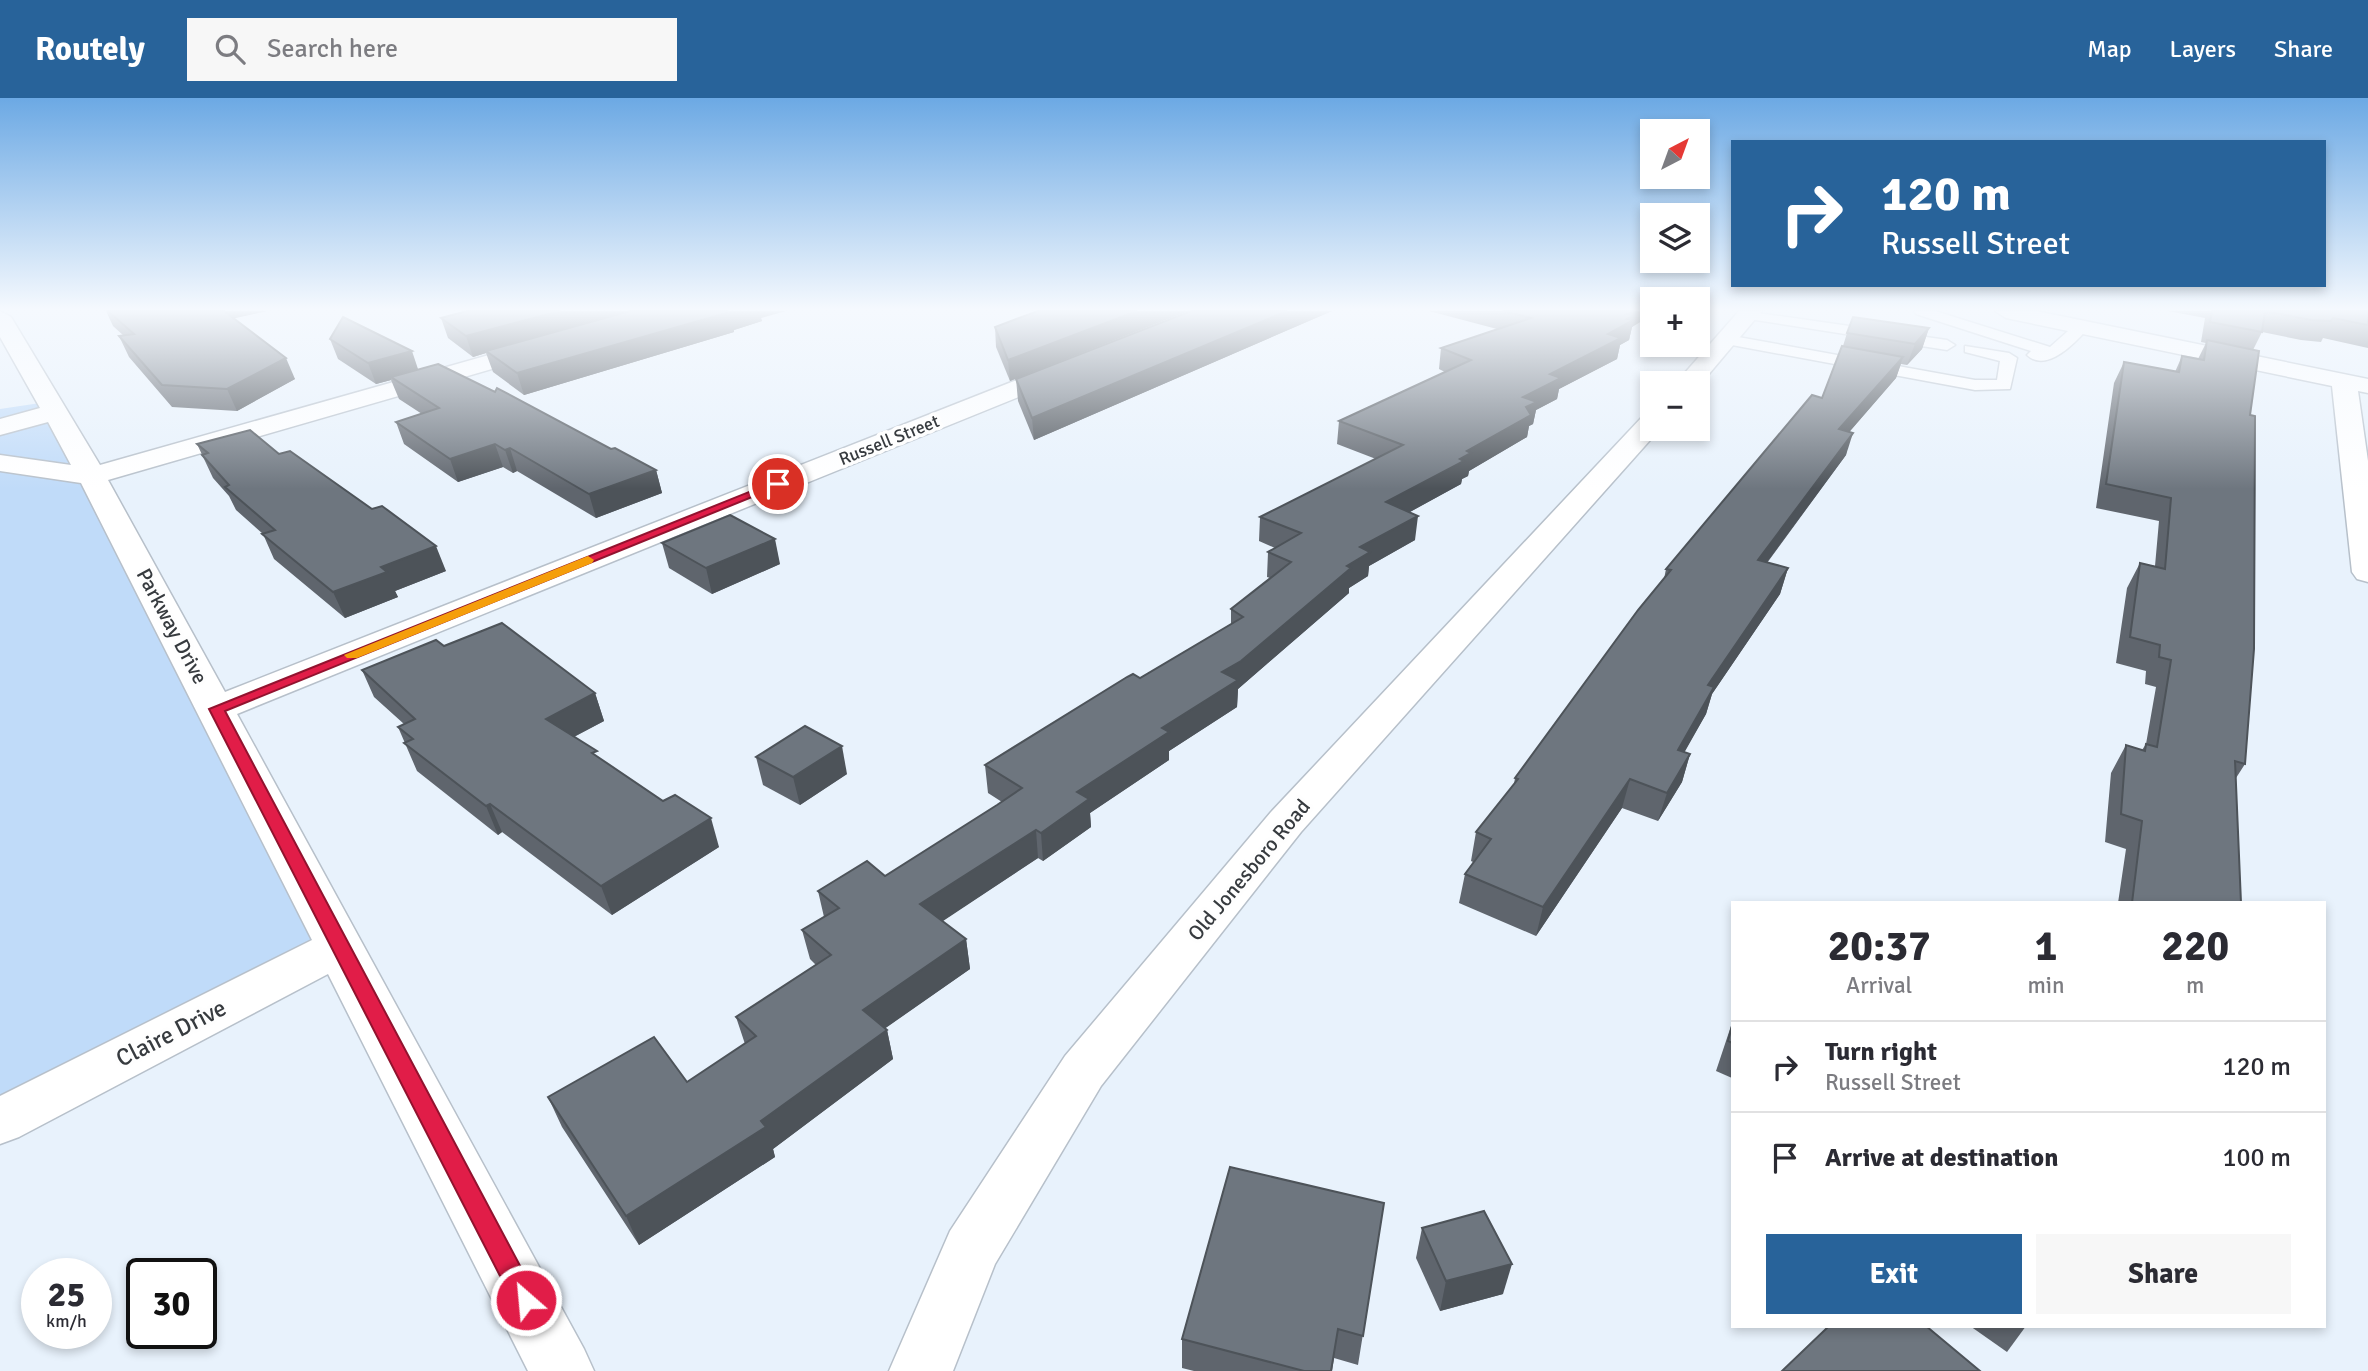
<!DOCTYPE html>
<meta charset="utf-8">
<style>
body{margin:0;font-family:Signika,sans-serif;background:#f7f7f7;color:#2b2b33;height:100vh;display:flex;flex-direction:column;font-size:26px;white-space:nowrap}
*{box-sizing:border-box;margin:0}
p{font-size:23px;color:#7c7c81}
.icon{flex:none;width:38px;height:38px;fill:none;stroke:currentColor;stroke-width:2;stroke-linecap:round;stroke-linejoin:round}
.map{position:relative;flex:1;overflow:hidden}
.sheet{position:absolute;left:1731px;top:803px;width:595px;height:427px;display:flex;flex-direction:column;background:#fff;border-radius:0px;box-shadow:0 4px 10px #0003}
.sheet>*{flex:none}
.top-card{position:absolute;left:1731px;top:42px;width:595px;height:147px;border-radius:0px;box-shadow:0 4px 10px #0003;background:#28639a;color:#fff;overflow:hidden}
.needle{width:46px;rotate:41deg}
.fabs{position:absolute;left:1640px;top:21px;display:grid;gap:14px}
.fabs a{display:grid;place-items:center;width:70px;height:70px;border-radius:0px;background:#fff;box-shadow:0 4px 10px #0003;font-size:35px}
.speed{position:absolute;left:21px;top:1160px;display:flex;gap:14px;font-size:35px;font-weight:700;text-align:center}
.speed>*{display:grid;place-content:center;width:91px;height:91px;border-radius:50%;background:#fff;box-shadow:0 4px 10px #0003;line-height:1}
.speed small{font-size:18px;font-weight:400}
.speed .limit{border:4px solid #111;border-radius:10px;background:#fff;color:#111}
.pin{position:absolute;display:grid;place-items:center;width:60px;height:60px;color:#fff;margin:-30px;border:4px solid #fff;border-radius:50%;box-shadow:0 2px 7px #0007}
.me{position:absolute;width:77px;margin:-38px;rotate:333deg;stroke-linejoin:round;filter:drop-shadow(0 0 5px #0008)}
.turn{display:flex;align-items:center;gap:24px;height:147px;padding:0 35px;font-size:32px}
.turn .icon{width:91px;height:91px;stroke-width:2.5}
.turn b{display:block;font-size:49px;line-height:60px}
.eta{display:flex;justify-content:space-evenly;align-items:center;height:119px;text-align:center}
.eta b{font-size:42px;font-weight:700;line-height:49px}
.action{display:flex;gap:14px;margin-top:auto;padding:14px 35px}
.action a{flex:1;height:80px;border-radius:0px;background:#28639a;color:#fff;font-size:28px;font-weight:700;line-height:80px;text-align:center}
.action a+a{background:#f7f7f7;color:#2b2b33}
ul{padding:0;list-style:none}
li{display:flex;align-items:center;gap:21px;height:91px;padding:0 35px;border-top:2px solid #e1e1e2}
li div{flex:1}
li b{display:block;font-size:26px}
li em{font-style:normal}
header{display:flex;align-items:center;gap:42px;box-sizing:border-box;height:98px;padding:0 35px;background:#28639a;color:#fff}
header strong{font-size:33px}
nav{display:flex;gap:38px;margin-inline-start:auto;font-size:24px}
.search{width:490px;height:63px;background:#f7f7f7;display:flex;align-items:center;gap:18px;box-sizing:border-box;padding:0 24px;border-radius:0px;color:#7c7c81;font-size:26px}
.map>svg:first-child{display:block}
.green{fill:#c0dbf9}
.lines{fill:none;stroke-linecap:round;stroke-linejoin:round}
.service-casing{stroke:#b7c0ca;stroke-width:3}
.minor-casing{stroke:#b7c0ca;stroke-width:3}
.service{fill:#fff;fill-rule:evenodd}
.minor{fill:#fff;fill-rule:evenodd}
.wall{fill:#5f656d}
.shaded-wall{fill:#4d5359}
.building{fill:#6e767f;stroke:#4d5359;stroke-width:2}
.route{fill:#e11d48;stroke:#92132f;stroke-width:2}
.slow{fill:#f59e0b}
.labels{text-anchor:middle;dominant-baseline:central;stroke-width:7;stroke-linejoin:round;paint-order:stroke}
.far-street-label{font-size:18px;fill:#373b3f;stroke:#fefefe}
.street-label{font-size:21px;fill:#373b3f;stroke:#fefefe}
.near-street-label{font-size:24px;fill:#373b3f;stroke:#fefefe}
</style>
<header>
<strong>Routely</strong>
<div class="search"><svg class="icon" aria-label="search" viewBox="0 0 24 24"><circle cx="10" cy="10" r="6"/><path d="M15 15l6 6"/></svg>Search here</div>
<nav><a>Map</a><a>Layers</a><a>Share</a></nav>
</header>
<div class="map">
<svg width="2368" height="1273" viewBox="0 0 2368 1273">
<rect width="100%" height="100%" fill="#e8f2fc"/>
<!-- green -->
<path class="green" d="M 47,304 L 318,842 L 0,1007 L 0,311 Z"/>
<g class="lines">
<defs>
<g id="service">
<path d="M 1744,213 L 1947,242 L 1955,247 L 1947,252 L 1749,221 L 1744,219 Z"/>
<path d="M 1914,213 L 1935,213 L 2050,249 L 2077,225 L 2087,225 L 2090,228 C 2077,243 2047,276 2027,257 L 2031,253 L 1916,216 Z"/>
<path d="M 1727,237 L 1975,282 L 1997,282 L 2000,263 L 1965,254 L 1965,248 L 2009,255 L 2017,260 L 2010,291 L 1975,292 L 1721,245 L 1719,242 Z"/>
</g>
<g id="minor">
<path d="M 0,213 L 11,219 L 100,367 L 531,245 L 547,245 L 551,250 L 547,255 L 108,382 L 225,594 L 1057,266 L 1075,266 L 1078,271 L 1075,276 L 237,616 L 584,1251 L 594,1273 L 528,1273 L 328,876 L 19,1039 L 0,1046 L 0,998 L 312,842 L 81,385 L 0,373 L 0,357 L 71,367 L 48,324 L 0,337 L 0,321 L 40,310 L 0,239 Z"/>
<path d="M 1739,213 L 1762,213 L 1698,289 L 1698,285 L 1676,285 Z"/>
<path d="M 1995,213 L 2036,213 L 2368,281 L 2368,295 L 2358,293 L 2368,363 L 2368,484 L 2357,481 L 2352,474 L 2332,288 L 2006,220 Z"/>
<path d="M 1652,316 L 1652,331 L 1660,331 L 1301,734 L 1101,988 L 995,1166 L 953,1273 L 889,1273 L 950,1133 L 1065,958 L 1271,714 L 1643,318 Z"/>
</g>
</defs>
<!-- service casing -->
<use href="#service" class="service-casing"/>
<!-- minor casing -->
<use href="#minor" class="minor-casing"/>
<!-- service -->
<use href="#service" class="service"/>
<!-- minor -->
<use href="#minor" class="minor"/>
</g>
<!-- wall -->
<g class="wall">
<path d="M 106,213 L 267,213 L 234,220 L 295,281 L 237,313 L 172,309 L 129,259 L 119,238 L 124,238 L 113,228 Z"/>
<path d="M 1038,213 L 1188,213 L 1010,283 L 996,249 L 995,229 Z"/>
<path d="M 1191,213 L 1332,213 L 1034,342 L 1018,303 L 1016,281 Z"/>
<path d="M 1429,213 L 1652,213 L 1632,229 L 1629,242 L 1620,247 L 1617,261 L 1559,291 L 1557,301 L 1536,312 L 1533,326 L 1529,328 L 1527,339 L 1469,373 L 1468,378 L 1462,381 L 1461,386 L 1410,414 L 1415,442 L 1369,468 L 1368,478 L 1349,490 L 1349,495 L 1238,591 L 1237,609 L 1169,653 L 1169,662 L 1090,715 L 1091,729 L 1043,763 L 1038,760 L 942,823 L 966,841 L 970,871 L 885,930 L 887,932 L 893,961 L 773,1051 L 775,1059 L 639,1147 L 562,1029 L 548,999 L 687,984 L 745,946 L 736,919 L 816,867 L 810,861 L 802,832 L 824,819 L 818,793 L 885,778 L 1002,704 L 988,695 L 985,667 L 1140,580 L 1231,526 L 1231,511 L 1270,480 L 1267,479 L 1268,454 L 1275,450 L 1259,443 L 1260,419 L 1376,361 L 1337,346 L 1339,323 L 1445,274 L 1439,271 L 1441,250 L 1497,231 Z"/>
<path d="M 2168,213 L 2368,213 L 2368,250 L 2323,240 L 2321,244 L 2301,242 L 2262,234 L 2253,252 L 2250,317 L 2245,666 L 2236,680 L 2241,805 L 2118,805 L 2126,751 L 2105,744 L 2111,675 L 2126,647 L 2142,652 L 2146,646 L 2156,589 L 2145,586 L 2146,573 L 2116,565 L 2127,490 L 2140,465 L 2155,468 L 2159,423 L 2096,410 L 2114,285 L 2124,264 L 2175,274 L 2182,258 L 2198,261 L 2206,245 L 2201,244 L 2205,220 Z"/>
<path d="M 441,220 L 761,220 L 762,223 L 734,232 L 734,234 L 524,297 L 493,274 L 486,255 L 473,259 L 448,240 Z"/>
<path d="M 1929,230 L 1922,251 L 1907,267 L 1901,266 L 1896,280 L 1849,334 L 1846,357 L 1767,465 L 1788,470 L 1780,496 L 1712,596 L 1706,616 L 1684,654 L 1690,656 L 1682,684 L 1658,723 L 1622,710 L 1536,838 L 1459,805 L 1465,776 L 1473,764 L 1471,763 L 1476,734 L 1514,686 L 1515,680 L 1664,481 L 1666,471 L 1822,300 L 1843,248 L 1847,235 Z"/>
<path d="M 330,241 L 419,272 L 611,351 L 656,372 L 662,395 L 596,420 L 517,373 L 513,375 L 503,369 L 458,384 L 404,346 L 396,324 L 422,316 L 399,301 L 391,282 L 376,286 L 338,261 Z"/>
<path d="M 197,346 L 279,356 L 446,473 L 395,493 L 398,499 L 345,520 L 274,461 L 263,436 L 236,412 L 229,398 L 213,380 Z"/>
<path d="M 662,445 L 780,466 L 712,496 L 669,470 Z"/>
<path d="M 444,548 L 595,595 L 604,623 L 574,639 L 599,660 L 719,749 L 612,817 L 502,734 L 498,737 L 417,673 L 398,629 L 404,626 L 374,599 L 362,572 Z"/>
<path d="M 756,659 L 847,676 L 800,707 L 763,687 Z"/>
<path d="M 1732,925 L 1732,980 L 1716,973 Z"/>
<path d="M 1384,1105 L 1358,1267 L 1334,1260 L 1332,1273 L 1194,1273 L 1182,1270 L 1182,1241 Z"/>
<path d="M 1422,1130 L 1503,1196 L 1440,1213 L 1416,1160 Z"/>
<path d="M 1970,1228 L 2026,1228 L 2007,1254 Z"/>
</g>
<!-- shaded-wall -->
<g class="shaded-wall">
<path d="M 217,213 L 267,213 L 222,223 Z"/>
<path d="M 560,213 L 636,213 L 486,253 L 486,255 L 473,259 L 466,238 Z"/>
<path d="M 727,213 L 786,213 L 761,220 L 762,223 L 734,232 L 734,234 L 524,297 L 517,275 Z"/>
<path d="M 1137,213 L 1188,213 L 1010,283 L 1008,262 Z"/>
<path d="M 1287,213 L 1332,213 L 1034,342 L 1032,320 Z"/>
<path d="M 1632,213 L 1652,213 L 1652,217 L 1632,229 L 1629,242 L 1620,247 L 1617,261 L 1559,291 L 1557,301 L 1536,312 L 1533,326 L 1529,328 L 1527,339 L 1469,373 L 1468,378 L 1462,381 L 1461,386 L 1384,428 L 1386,404 L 1460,361 L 1523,299 L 1550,276 L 1608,236 L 1627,216 Z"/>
<path d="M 1929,230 L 1922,251 L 1907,267 L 1915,246 Z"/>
<path d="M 412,253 L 419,274 L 391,279 L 391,282 L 376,286 L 368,265 Z"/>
<path d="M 1903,259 L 1896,280 L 1832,354 L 1839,331 Z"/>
<path d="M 286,260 L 295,281 L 237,313 L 227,291 Z"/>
<path d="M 1853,335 L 1846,357 L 1750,487 L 1758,462 Z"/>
<path d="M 495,346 L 503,369 L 458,384 L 450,361 Z"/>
<path d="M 510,350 L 517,373 L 513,375 L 505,352 Z"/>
<path d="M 656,372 L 662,395 L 596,420 L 589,396 Z"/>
<path d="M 1418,418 L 1415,442 L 1369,468 L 1368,478 L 1349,490 L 1349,495 L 1238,591 L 1237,609 L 1169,653 L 1169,662 L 1090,715 L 1091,729 L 1043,763 L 1041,735 L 1077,694 L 1162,630 L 1222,574 L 1347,468 L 1360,449 Z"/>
<path d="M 775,441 L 780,466 L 712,496 L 706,470 Z"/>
<path d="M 436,448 L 446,473 L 395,493 L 398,499 L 345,520 L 333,494 L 381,469 Z"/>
<path d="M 1788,470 L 1780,496 L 1712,596 L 1706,616 L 1670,680 L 1678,652 L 1708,587 Z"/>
<path d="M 595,595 L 604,623 L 556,648 L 546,621 Z"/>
<path d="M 842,648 L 847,676 L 800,707 L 793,679 Z"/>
<path d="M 1690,656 L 1682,684 L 1658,723 L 1667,695 Z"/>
<path d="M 1630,681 L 1622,710 L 1536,838 L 1543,809 Z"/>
<path d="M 490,706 L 502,734 L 498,737 L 486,708 Z"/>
<path d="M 711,720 L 719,749 L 612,817 L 601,788 Z"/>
<path d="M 1036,732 L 1038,760 L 925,835 L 920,806 Z"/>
<path d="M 966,841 L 970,871 L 870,941 L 863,912 Z"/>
<path d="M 887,932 L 893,961 L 773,1051 L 775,1059 L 639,1147 L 626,1118 L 761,1023 Z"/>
<path d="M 1512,1166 L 1503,1196 L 1440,1213 L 1446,1183 Z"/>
</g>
<!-- building -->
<g class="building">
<path d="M 108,213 L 224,213 L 286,260 L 227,291 L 162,287 L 119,238 L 134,236 Z"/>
<path d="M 467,213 L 560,213 L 466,238 L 441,220 Z"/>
<path d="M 630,213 L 727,213 L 730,214 L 517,275 L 486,253 Z"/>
<path d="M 1038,213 L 1137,213 L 1008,262 L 995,229 Z"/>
<path d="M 1191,213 L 1287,213 L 1032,320 L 1016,281 Z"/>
<path d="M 1503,213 L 1632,213 L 1627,216 L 1633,217 L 1627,221 L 1633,222 L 1608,236 L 1621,240 L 1550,276 L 1561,280 L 1523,299 L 1537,304 L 1526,309 L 1531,317 L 1467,353 L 1471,355 L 1460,361 L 1464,363 L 1386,404 L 1418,418 L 1360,449 L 1370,454 L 1347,468 L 1351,470 L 1241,563 L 1222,574 L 1238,582 L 1162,630 L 1169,634 L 1077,694 L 1089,701 L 1041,735 L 1036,732 L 920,806 L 966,841 L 863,912 L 887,932 L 761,1023 L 766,1029 L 626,1118 L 548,999 L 654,939 L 687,984 L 756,938 L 736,919 L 831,857 L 802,832 L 839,810 L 818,793 L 867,763 L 885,778 L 997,707 L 1022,690 L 985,667 L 1127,579 L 1133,576 L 1140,580 L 1243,519 L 1231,511 L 1291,464 L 1268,454 L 1301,435 L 1260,419 L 1403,347 L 1339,323 L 1471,262 L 1441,250 L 1531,220 Z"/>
<path d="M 2212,213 L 2265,213 L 2262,234 L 2210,224 Z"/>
<path d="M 2266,213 L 2368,213 L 2368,227 L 2333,220 L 2331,223 L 2311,222 Z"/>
<path d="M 343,219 L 412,253 L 368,265 L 330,241 Z"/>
<path d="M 1853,219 L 1929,230 L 1915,246 L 1847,235 Z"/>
<path d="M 2207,242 L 2259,253 L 2250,317 L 2255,318 L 2254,551 L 2245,666 L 2235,663 L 2241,805 L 2132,805 L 2142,723 L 2121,716 L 2126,647 L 2145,653 L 2146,646 L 2157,649 L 2171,562 L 2159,559 L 2160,547 L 2130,539 L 2140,465 L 2165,471 L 2171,400 L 2106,386 L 2124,264 L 2179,274 L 2182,258 L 2204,262 Z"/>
<path d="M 1842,248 L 1903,259 L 1839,331 L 1853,335 L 1758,462 L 1788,470 L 1708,587 L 1714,589 L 1678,652 L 1690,656 L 1667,695 L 1630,681 L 1543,809 L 1465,776 L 1491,741 L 1476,734 L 1518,681 L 1515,680 L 1638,512 L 1671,472 L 1666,471 L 1812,297 L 1822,300 Z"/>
<path d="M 438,266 L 495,294 L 497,290 L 611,351 L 615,350 L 656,372 L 589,396 L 510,350 L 505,352 L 495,346 L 450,361 L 396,324 L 439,310 L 391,279 Z"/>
<path d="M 250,332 L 279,356 L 290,353 L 372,411 L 382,408 L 436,448 L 381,469 L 387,474 L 333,494 L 262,436 L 275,432 L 225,389 L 229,387 L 202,357 L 208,355 L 197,346 Z"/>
<path d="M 730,417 L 775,441 L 706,470 L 662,445 Z"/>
<path d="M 502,525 L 595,595 L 546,621 L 597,653 L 592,655 L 663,703 L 675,697 L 711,720 L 601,788 L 490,706 L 486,708 L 404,645 L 413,641 L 398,629 L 415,621 L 362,572 L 436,542 L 444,548 Z"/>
<path d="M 805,628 L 842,648 L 793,679 L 756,659 Z"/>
<path d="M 1732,928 L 1732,945 L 1728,943 Z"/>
<path d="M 1230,1069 L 1384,1105 L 1363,1238 L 1338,1231 L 1331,1273 L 1304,1273 L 1182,1241 Z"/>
<path d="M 1484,1113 L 1512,1166 L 1446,1183 L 1422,1130 Z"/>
<path d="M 1829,1228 L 1926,1228 L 1980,1273 L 1782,1273 Z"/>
</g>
<!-- sky -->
<linearGradient id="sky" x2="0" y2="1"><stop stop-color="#6ca9e4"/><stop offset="0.54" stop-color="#f5f9fe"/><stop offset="1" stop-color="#f5f9fe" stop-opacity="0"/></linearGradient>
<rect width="2368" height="391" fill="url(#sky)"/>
<!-- route -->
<path class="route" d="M 774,384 L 784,386 L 225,613 L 534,1194 L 538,1202 L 534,1211 L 526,1214 L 517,1211 L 209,611 Z"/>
<!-- slow -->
<path class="slow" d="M 588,458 L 594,462 L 592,465 L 357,560 L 347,560 L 344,557 Z"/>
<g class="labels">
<!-- far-street labels -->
<g class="far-street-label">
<text transform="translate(889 342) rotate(-22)">Russell Street</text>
</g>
<!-- street labels -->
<g class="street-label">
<text transform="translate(172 528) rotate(62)">Parkway Drive</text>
<text transform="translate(1249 772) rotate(-50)">Old Jonesboro Road</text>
</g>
<!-- near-street labels -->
<g class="near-street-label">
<text transform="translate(171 935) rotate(-27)">Claire Drive</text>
</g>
</g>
</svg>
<div class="fabs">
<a><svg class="needle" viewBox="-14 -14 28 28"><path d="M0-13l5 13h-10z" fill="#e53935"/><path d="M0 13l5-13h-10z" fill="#7c7c81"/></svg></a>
<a><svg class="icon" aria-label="layers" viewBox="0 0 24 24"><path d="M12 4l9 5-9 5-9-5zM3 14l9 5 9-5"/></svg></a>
<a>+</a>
<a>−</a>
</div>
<div class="speed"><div>25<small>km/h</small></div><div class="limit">30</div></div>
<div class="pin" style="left:778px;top:386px;background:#d93025"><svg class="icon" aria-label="arrive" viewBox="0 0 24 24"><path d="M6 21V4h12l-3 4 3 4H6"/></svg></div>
<svg class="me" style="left:526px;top:1202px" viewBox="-20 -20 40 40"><circle r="17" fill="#e11d48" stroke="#fff" stroke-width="3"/><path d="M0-11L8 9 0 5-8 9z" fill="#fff"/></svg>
<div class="top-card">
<div class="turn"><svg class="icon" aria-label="right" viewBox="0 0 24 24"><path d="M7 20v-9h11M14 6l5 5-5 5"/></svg><div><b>120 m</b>Russell Street</div></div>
</div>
<section class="sheet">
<div class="eta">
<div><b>20:37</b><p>Arrival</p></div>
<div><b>1</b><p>min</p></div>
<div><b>220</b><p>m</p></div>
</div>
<ul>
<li><svg class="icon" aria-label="right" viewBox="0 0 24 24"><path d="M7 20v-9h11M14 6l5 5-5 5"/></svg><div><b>Turn right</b><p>Russell Street</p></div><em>120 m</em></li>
<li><svg class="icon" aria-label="arrive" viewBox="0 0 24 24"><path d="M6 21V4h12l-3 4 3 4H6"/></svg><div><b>Arrive at destination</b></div><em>100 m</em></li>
</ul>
<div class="action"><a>Exit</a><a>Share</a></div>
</section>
</div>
